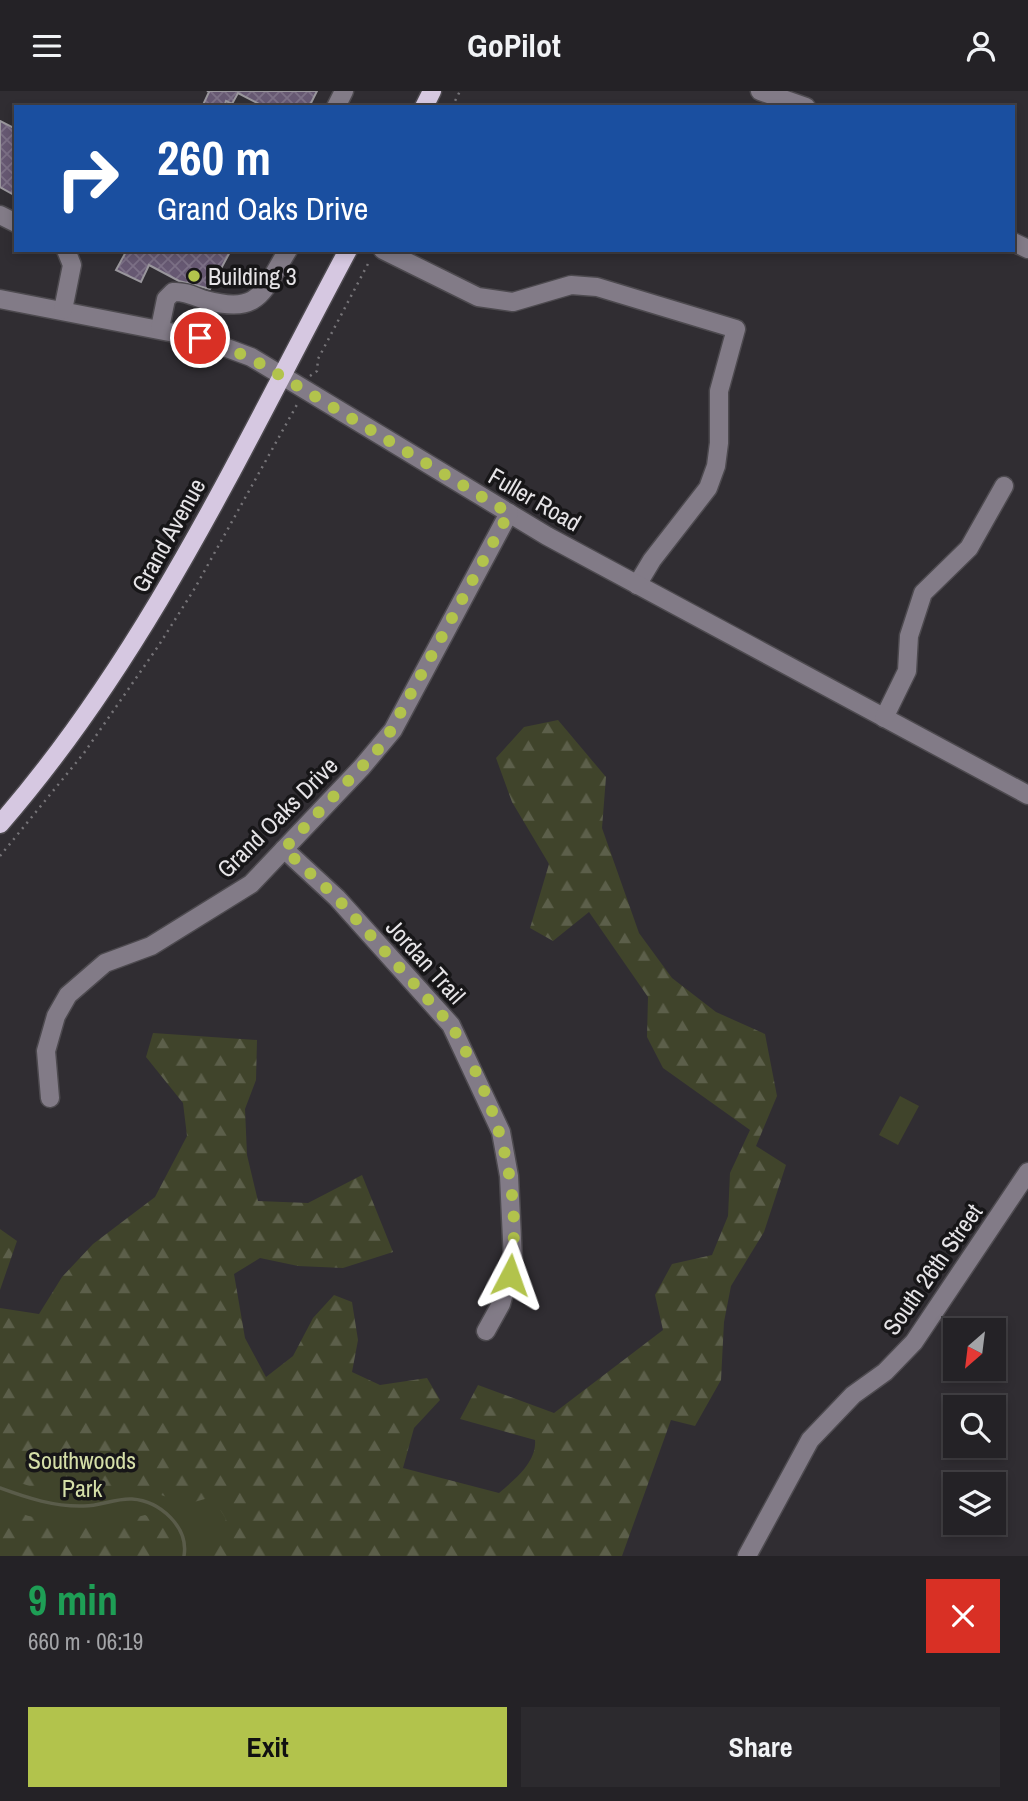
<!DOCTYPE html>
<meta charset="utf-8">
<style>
body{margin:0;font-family:"Archivo Narrow",sans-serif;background:#2c2a2e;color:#f1f3f6;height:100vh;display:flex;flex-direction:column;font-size:26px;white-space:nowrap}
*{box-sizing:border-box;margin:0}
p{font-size:23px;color:#a3a4a7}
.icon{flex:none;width:38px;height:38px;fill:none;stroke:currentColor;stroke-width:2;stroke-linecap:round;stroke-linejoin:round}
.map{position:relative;height:1465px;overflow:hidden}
.side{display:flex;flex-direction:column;background:#242226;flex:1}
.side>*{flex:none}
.banner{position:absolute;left:14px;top:14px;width:1001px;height:147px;border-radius:0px;box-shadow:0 4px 10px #0003,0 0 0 2px #413f43;background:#1a4fa0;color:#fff;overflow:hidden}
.needle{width:46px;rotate:208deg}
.buttons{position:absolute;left:943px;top:1227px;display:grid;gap:14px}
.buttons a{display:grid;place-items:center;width:63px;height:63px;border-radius:0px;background:#242226;box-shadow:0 4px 10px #0003,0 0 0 2px #413f43;font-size:35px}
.pin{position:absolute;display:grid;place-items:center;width:60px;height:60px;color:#fff;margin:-30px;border:4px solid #fff;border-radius:50%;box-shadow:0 2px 7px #0007}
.me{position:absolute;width:77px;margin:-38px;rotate:4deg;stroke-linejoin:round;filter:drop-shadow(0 0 5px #0008)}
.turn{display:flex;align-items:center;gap:24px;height:147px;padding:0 28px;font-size:32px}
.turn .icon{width:91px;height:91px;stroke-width:2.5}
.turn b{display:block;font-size:49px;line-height:60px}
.round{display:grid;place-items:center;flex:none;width:74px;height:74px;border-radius:0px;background:#2c2a2e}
.headline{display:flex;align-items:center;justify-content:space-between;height:119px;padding:0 28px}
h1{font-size:42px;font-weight:700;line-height:52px;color:#1e9e55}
.button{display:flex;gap:14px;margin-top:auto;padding:14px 28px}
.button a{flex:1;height:80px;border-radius:0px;background:#b2c34c;color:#111;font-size:28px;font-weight:700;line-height:80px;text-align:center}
.button a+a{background:#2c2a2e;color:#f1f3f6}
header{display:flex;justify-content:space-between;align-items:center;height:91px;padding:0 28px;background:#242226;font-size:32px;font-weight:700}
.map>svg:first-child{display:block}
.green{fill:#40442b}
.forest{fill:url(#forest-firs)}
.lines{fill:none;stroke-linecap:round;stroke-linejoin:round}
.stream{stroke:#5a5c4a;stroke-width:3.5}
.building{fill:url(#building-cross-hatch);stroke:#99969c;stroke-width:2}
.minor-casing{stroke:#4d4a4f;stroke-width:21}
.major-casing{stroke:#4d4a4f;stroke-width:21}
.path{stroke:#767478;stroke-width:2.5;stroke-dasharray:2 5;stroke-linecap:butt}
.minor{stroke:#827b87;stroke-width:18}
.major{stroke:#d6c8e1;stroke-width:18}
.route{stroke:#b2c34c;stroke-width:12;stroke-dasharray:0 21.6}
.poi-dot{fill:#b2c34c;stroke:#171618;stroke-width:2.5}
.labels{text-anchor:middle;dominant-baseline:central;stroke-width:7;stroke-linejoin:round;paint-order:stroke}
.poi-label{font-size:24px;fill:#e6e4e7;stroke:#171618;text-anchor:start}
.street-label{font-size:24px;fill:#e6e4e7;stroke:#171618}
.park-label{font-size:24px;fill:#d5dfa8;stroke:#171618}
</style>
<header><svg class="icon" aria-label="menu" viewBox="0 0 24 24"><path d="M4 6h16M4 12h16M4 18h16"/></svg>GoPilot<svg class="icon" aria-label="person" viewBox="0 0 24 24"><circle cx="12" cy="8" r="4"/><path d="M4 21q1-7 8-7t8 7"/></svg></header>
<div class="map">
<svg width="1028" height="1465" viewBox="0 0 1028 1465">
<defs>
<pattern id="forest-firs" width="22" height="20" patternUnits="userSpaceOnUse" patternTransform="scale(1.75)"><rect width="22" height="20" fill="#40442b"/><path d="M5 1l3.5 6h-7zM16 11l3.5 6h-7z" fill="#5c5f4a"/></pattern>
<pattern id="building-cross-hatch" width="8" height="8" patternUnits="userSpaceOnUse" patternTransform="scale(1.75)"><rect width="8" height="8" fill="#665872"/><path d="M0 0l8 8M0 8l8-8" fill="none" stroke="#7c7086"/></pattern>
</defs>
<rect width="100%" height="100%" fill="#302d32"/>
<!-- green -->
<g class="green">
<path d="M 900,1005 L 919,1015 L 898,1054 L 879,1044 Z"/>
<path d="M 0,1246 L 406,1465 L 0,1465 Z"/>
</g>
<!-- forest -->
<g class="forest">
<path d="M 558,629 L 606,686 L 602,737 L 639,842 L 672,887 L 716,921 L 765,943 L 777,1005 L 756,1055 L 786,1074 L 764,1141 L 731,1195 L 724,1231 L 721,1289 L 695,1335 L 671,1329 L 622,1465 L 195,1465 L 220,1447 L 226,1428 L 212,1406 L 187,1413 L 141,1397 L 87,1395 L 53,1403 L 0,1385 L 0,1217 L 39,1223 L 62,1186 L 93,1153 L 155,1106 L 187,1045 L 183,1012 L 146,966 L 153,942 L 257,949 L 256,989 L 245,1018 L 247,1064 L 258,1110 L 308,1112 L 362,1084 L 393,1161 L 343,1177 L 298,1175 L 260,1167 L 234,1183 L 245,1247 L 266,1286 L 293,1265 L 313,1227 L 334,1204 L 352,1211 L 358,1249 L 352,1281 L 380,1294 L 427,1287 L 440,1309 L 414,1337 L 403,1377 L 499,1402 C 514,1389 537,1371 535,1349 L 460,1328 L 478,1294 L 554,1322 L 663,1239 L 655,1204 L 672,1173 L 712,1164 L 728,1125 L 730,1082 L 750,1039 L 663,977 L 647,946 L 648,906 L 589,821 L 553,850 L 530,837 L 549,773 L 512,711 L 496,667 L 524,636 Z"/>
<path d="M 0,1138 L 17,1150 L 0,1199 Z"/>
<path d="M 0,1413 C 38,1436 103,1435 145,1424 L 170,1436 L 171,1451 L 161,1462 L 150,1465 L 0,1465 Z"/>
</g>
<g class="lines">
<!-- stream -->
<path class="stream" d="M 0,1397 C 27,1407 55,1416 84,1415 C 100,1415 116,1407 132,1408 C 160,1410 189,1436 184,1465"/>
</g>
<!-- building -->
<g class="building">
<path d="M 207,0 L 317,0 L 309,16 L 265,16 L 238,2 L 232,13 L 226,10 L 224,16 L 202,16 L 209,1 Z"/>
<path d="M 0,30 L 16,38 L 16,105 L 0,96 Z"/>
<path d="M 127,159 L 231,159 L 210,198 L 179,190 L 149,174 L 141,191 L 116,179 Z"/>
</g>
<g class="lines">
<defs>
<g id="minor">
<path d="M 760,0 L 806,16"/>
<path d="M 336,16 L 344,0"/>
<path d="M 0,124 L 16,132"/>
<path d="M 1013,151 L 1028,158"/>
<path d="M 383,159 L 478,206 L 513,211 L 571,194 L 597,196 L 736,238 L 719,300 L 719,352 L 716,375 L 708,397 L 652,469 L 637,494"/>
<path d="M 0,208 L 200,247 L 251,266 L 547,445 L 1028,704"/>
<path d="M 63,219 L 72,174 L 66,159"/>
<path d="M 160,237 L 166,208 L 173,201 C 184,200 194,205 205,209 C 261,224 262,201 288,159"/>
<path d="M 884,627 L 907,580 L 909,545 L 923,502 L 969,457 L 1004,395"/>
<path d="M 284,758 L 337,807 L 451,934 L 501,1041 L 509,1085 L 513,1169 L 501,1213 L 486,1240"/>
<path d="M 50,1007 L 46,960 L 56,925 L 68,904 L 105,872 L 151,855 L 251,793 L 362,676 L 393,639 L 509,422"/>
<path d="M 747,1465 L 810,1349 L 853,1304 L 885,1281 L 914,1251 L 1028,1081"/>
</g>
<g id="major">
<path d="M 424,16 L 432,0"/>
<path d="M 0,733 C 148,563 242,357 348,159"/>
</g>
</defs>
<!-- minor casing -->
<use href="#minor" class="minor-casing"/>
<!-- major casing -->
<use href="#major" class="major-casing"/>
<!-- path -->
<g class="path">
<path d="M 452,16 L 460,0"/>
<path d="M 310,285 L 317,280 L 318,268 L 370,169"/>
<path d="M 0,765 L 84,662 L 159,554 L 195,497 L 299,310"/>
</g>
<!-- minor -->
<use href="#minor" class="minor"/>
<!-- major -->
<use href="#major" class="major"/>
</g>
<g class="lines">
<!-- route -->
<path class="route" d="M 200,247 L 251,267 L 509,422 L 384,652 L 284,758 L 337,807 L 451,934 C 495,1008 525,1097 510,1184"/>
</g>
<!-- markers -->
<circle class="poi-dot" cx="194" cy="185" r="7"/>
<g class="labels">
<!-- poi labels -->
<g class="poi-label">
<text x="208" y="185">Building 3</text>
</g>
<!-- street labels -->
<g class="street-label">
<text transform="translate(535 408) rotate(30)">Fuller Road</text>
<text transform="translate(168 444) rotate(-61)">Grand Avenue</text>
<text transform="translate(277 726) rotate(-45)">Grand Oaks Drive</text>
<text transform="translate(426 870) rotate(48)">Jordan Trail</text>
<text transform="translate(932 1178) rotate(-55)">South 26th Street</text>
</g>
<!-- park labels -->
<g class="park-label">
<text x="82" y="1369">Southwoods<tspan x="82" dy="28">Park</tspan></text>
</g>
</g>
</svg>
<div class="buttons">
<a><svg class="needle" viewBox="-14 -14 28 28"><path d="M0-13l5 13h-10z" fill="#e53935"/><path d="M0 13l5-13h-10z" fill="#a3a4a7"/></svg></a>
<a><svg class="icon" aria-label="search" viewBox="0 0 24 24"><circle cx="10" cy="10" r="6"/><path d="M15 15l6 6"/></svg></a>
<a><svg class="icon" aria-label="layers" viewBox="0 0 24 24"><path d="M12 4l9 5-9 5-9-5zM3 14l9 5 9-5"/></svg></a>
</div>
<div class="pin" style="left:200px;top:247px;background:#d93025"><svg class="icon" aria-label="arrive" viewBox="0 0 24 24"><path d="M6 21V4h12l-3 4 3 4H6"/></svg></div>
<svg class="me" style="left:510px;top:1184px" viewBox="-20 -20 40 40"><path d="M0-17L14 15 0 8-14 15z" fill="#b2c34c" stroke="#fff" stroke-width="4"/></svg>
<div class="banner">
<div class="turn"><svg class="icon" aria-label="right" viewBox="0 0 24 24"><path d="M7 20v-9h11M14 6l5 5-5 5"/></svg><div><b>260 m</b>Grand Oaks Drive</div></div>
</div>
</div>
<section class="side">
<div class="headline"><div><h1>9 min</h1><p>660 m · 06:19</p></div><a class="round" style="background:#d93025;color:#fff"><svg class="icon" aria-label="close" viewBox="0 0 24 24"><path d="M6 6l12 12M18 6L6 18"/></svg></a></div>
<div class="button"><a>Exit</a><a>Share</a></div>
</section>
